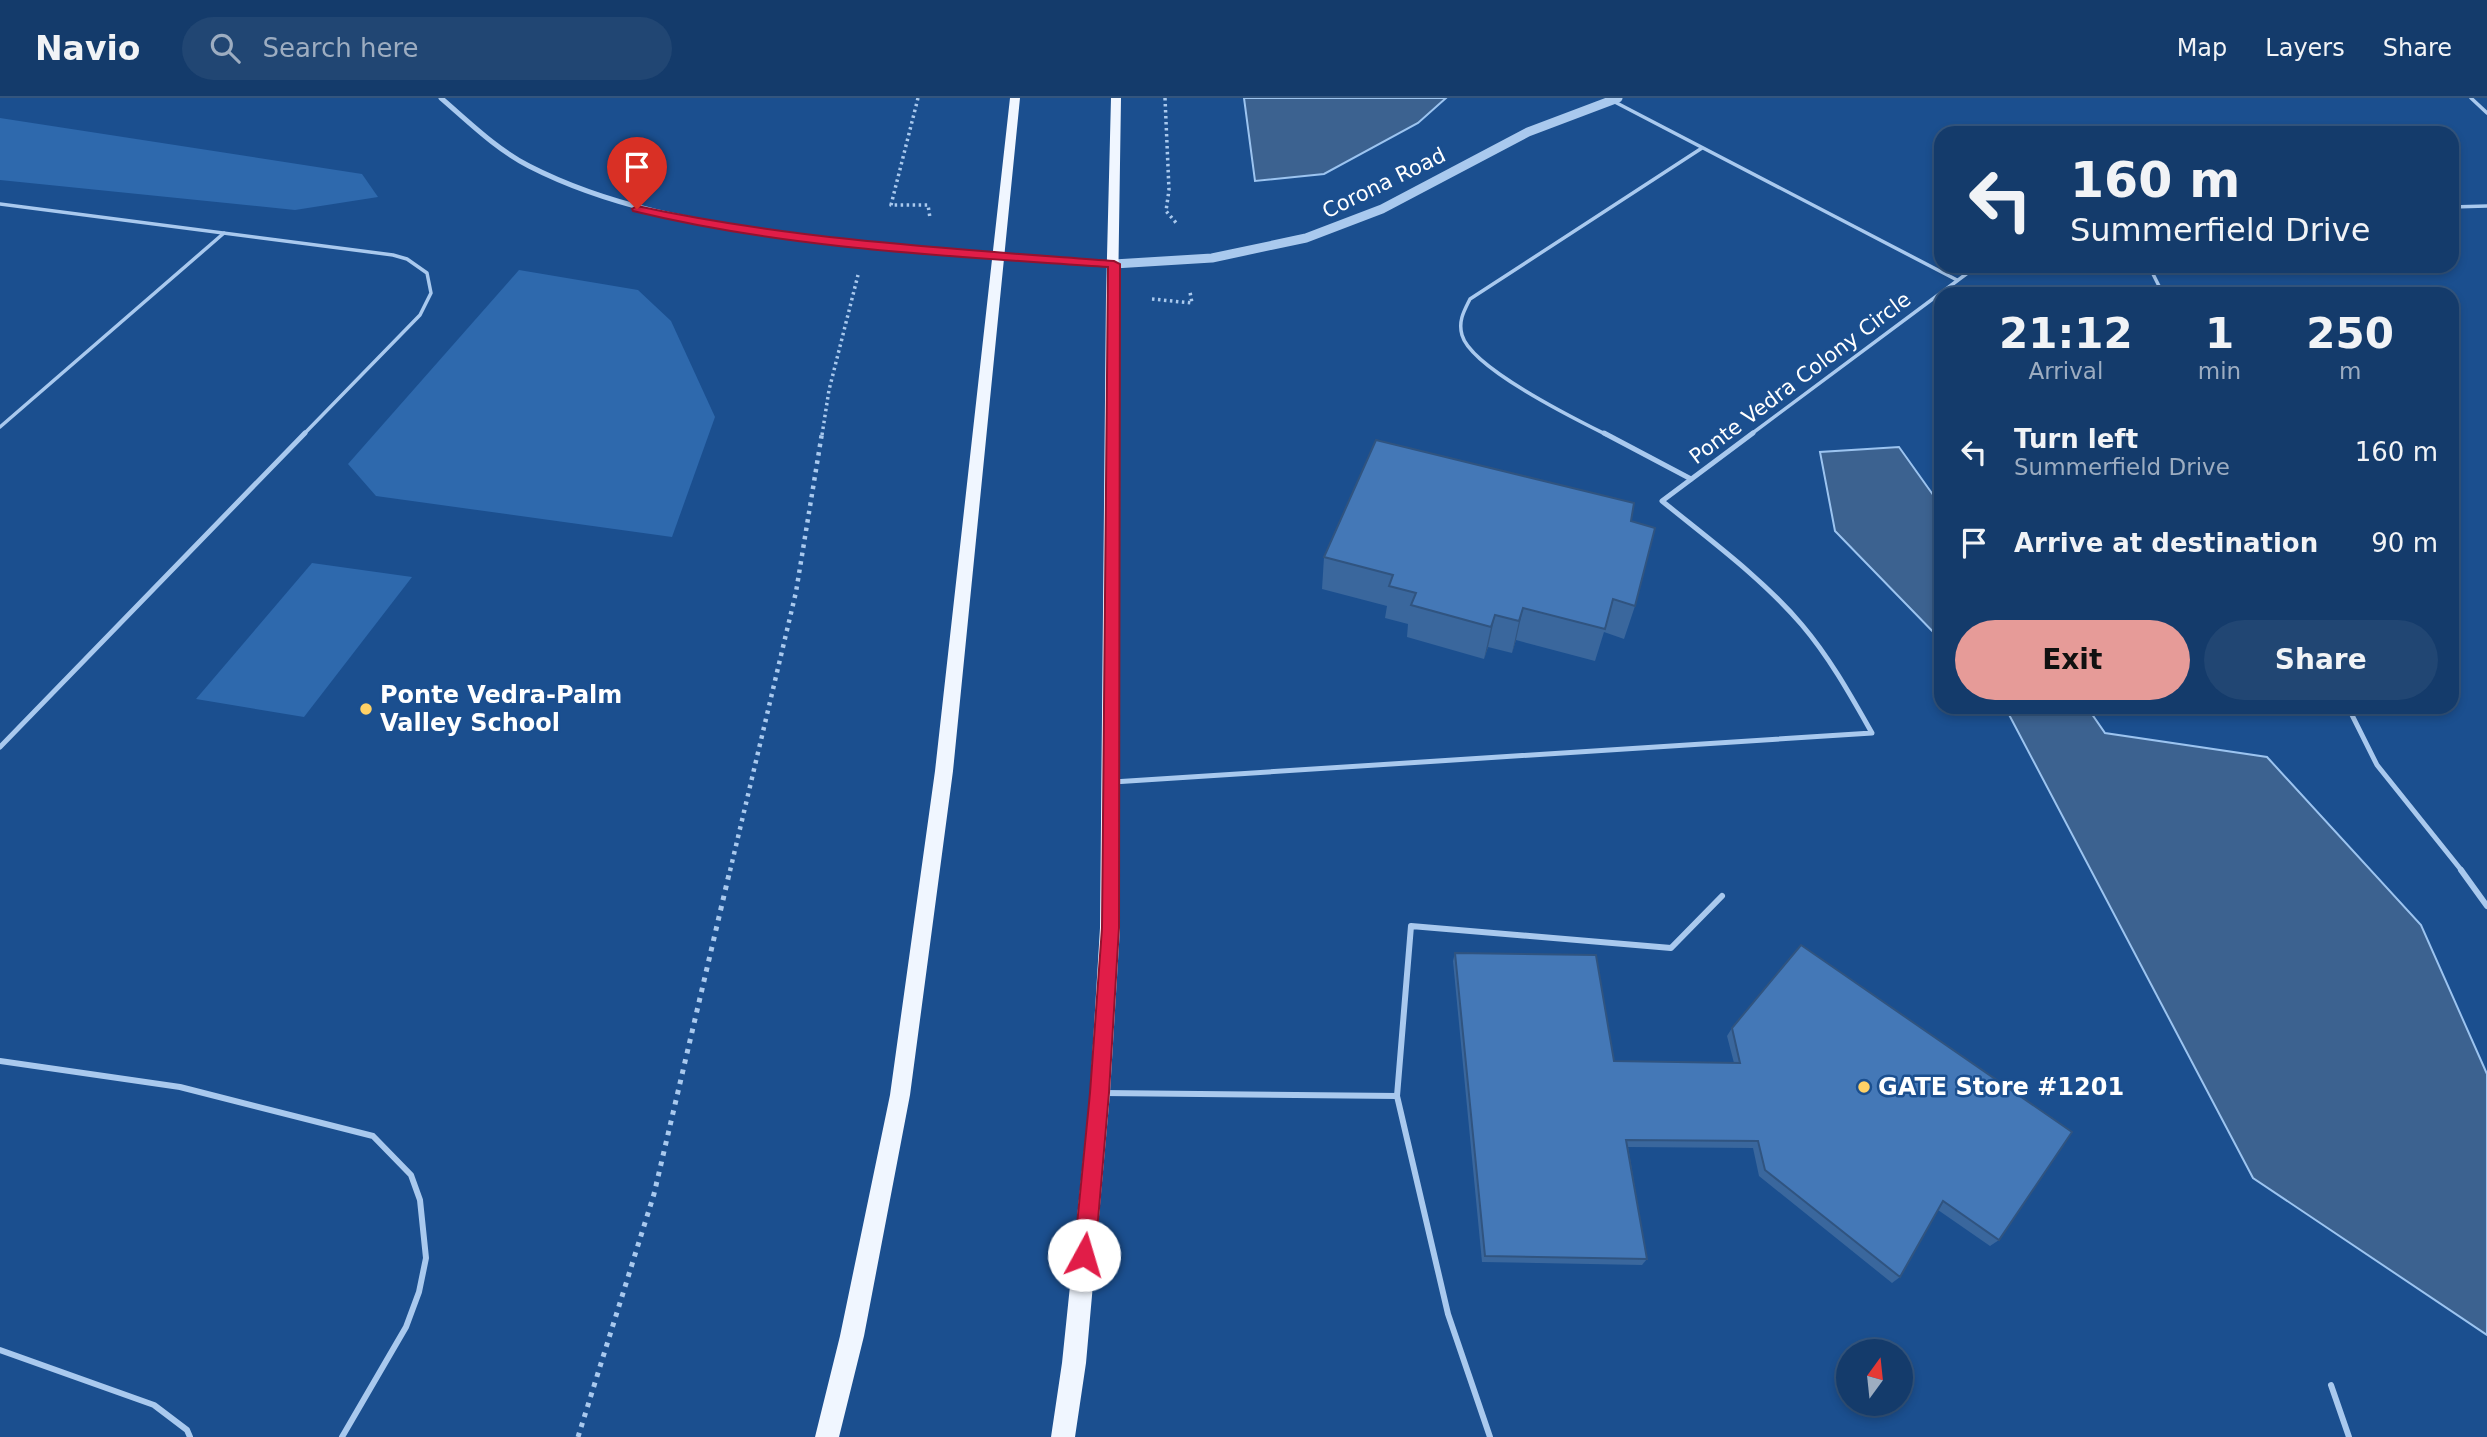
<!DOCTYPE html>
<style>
body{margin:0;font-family:"DejaVu Sans",sans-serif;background:#214673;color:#f1f3f6;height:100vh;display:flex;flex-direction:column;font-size:26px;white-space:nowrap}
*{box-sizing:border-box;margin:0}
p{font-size:23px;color:#9dadc1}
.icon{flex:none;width:38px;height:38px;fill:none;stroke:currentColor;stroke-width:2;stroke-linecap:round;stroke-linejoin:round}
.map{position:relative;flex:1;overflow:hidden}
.sheet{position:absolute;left:1934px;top:189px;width:525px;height:427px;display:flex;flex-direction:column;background:#143b6b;border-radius:21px;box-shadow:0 4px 10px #0003,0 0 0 2px #33557e}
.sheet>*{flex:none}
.banner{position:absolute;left:1934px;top:28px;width:525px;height:147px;border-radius:21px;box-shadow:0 4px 10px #0003,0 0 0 2px #33557e;background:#143b6b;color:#f1f3f6;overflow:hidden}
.needle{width:46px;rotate:15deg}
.fabs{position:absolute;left:1836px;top:1241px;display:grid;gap:14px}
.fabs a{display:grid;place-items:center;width:77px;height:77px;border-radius:50%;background:#143b6b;box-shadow:0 4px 10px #0003,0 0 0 2px #33557e;font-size:35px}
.pin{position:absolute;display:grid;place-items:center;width:60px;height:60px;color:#fff;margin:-72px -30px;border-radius:50% 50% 50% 0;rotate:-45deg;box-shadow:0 0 7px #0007}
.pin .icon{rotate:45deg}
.me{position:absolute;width:77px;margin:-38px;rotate:6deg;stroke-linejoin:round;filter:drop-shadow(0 0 5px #0008)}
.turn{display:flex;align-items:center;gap:24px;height:147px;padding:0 21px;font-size:32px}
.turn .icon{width:91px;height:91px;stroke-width:2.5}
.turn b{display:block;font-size:49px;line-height:60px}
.eta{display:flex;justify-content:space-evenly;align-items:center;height:119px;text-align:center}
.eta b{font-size:42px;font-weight:700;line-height:49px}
.button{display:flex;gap:14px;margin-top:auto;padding:14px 21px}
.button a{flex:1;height:80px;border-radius:42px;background:#e69b98;color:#111;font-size:28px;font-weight:700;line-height:80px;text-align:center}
.button a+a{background:#214673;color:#f1f3f6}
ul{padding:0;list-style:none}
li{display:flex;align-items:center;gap:21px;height:91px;padding:0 21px}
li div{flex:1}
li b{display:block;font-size:26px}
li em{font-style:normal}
header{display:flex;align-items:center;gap:42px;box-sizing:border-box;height:98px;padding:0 35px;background:#143b6b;border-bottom:2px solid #33557e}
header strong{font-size:33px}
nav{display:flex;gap:38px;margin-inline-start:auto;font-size:24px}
.search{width:490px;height:63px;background:#214673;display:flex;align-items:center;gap:18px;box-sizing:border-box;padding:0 24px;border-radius:38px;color:#9dadc1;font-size:26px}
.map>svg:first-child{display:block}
.green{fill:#2e69ad}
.water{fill:#3c6290;stroke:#9cc4f0;stroke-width:2}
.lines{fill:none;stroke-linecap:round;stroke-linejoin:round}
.path-far2{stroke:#a9c9ee;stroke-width:3.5;stroke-dasharray:2.5 3.5;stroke-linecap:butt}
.path-far1{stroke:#a9c9ee;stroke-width:4.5;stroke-dasharray:3.5 5;stroke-linecap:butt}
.path{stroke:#a9c9ee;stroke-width:5;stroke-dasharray:4.5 6;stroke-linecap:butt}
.service-far2{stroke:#a9c9ee;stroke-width:3.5}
.service-far1{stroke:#a9c9ee;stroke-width:5}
.service{stroke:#a9c9ee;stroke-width:6}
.minor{stroke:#a9c9ee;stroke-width:5}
.tertiary{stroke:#a9c9ee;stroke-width:9}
.primary{fill:#f0f6ff;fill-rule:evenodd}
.wall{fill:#3a679d}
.shaded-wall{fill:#305480}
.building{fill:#4478b7;stroke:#305480;stroke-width:2}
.route{fill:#e11d48;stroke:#92132f;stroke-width:2}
.poi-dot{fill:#ffd166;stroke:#1b4f8f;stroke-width:2.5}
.labels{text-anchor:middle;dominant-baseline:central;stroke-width:5;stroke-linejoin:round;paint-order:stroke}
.far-street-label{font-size:21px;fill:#fff;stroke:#1b4f8f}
.poi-label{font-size:24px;font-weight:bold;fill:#fff;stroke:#1b4f8f;text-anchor:start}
</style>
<header>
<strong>Navio</strong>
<div class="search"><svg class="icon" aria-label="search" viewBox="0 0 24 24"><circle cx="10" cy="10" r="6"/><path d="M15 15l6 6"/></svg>Search here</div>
<nav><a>Map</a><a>Layers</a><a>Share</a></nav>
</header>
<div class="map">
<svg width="2487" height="1339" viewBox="0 0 2487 1339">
<rect width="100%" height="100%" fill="#1b4f8f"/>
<!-- green -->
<g class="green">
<path d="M 0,20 L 362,76 L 378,99 L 295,112 L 0,82 Z"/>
<path d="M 519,172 L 638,192 L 671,223 L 715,319 L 672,439 L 376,398 L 348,366 Z"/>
<path d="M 312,465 L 412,479 L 304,619 L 196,601 Z"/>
</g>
<!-- water -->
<g class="water">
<path d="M 1244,0 L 1446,0 L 1418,25 L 1324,76 L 1255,83 Z"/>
<path d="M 1899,349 L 1941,408 L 1941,542 L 1835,433 L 1820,354 Z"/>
<path d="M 2005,609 L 2087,609 L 2105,635 L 2267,659 L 2421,827 L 2487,976 L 2487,1237 L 2253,1080 Z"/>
</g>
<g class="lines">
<!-- path-far2 -->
<g class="path-far2">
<path d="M 918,0 L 891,107 L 928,107 L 930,120"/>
<path d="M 1165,0 L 1169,92 L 1166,113 L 1178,127"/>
<path d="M 1152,201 L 1192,205 L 1190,194"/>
<path d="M 822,337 L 829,292 L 858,177"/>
</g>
<!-- path-far1 -->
<path class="path-far1" d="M 730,773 L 796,494 L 822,335"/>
<!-- path -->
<path class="path" d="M 578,1339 L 654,1096 L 730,772"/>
<!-- service-far2 -->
<g class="service-far2">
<path d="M 2471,0 L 2487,15"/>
<path d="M 1611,2 L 1957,182"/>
<path d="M 0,106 L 393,157 L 407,161 L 427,175 L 431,195 L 420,217 L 303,337"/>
<path d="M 2452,109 L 2487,108"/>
<path d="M 2149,168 L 2163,196"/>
<path d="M 0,329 L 224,135"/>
<path d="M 1607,337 C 1575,321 1471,270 1462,237 C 1458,223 1464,213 1470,201 L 1702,50"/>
<path d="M 1750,337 L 1977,168"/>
</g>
<!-- service-far1 -->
<g class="service-far1">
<path d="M 1604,335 L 1691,381"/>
<path d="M 2348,609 L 2377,667 L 2462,773"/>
<path d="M 0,649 L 305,335"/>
<path d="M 1113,684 L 1872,635 C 1851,598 1830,560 1802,527 C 1762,480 1710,442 1662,403 L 1753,335"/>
</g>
<!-- service -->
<g class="service">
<path d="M 2461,772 L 2487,808"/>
<path d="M 0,963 L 180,989 L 373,1038 L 411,1077 L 420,1102 L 426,1160 L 419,1194 L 406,1229 L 342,1339"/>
<path d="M 1103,995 L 1397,998 L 1411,828 L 1671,850 L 1722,798"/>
<path d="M 1397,998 L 1448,1216 L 1490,1339"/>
<path d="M 0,1252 L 154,1307 L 187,1332 L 190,1339"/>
<path d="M 2331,1287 L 2349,1339"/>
</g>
<!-- minor -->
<path class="minor" d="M 441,0 C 469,24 496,51 529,68 C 609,109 697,124 785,136 C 894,151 1003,158 1113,166"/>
<!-- tertiary -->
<path class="tertiary" d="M 1114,166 L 1212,160 L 1306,140 L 1382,111 L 1528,34 L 1618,0"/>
<!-- primary -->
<g class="primary">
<path d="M 1010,0 L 1020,0 L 953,673 L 910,997 L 864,1238 L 839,1339 L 815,1339 L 840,1238 L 890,997 L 935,673 Z"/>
<path d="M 1111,0 L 1121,0 L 1118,198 L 1120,830 L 1110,995 L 1086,1265 L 1075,1339 L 1051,1339 L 1062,1265 L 1090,995 L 1100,830 L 1106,198 Z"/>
</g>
</g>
<!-- wall -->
<g class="wall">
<path d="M 1631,423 L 1635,508 L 1624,541 L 1604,534 L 1595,563 L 1516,542 L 1512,555 L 1488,549 L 1484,561 L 1407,539 L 1408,526 L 1385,520 L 1387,508 L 1322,491 L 1324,459 Z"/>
<path d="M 1455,855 L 1614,963 L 1734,965 L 1727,938 L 1732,930 L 1999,1142 L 1990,1148 L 1938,1112 L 1900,1179 L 1892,1185 L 1759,1078 L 1753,1050 L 1628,1049 L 1647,1161 L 1642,1167 L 1482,1164 L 1453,863 Z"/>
</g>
<!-- shaded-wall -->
<g class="shaded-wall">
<path d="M 1523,510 L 1516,542 L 1512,555 L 1519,523 Z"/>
<path d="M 1495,517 L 1488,549 L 1484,561 L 1491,529 Z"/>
</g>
<!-- building -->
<g class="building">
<path d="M 1376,342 L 1634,405 L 1631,423 L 1655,430 L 1635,508 L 1613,501 L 1605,531 L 1523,510 L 1519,523 L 1495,517 L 1491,529 L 1411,507 L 1416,495 L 1389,488 L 1393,477 L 1324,459 Z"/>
<path d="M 1801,847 L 2072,1034 L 1999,1142 L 1943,1103 L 1900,1179 L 1765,1072 L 1758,1043 L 1626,1042 L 1647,1161 L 1485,1158 L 1455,855 L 1596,857 L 1614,963 L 1740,965 L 1732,930 Z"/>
</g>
<!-- route -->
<path class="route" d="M 637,108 C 794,142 954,151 1114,163 L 1120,166 L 1119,830 L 1109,995 L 1095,1157 L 1092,1164 L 1084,1167 L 1077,1164 L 1074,1157 L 1090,995 L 1102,830 L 1108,169 C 950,158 788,151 633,113 L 632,111 Z"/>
<!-- markers -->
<g class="poi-dot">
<circle cx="366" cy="611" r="7"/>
<circle cx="1864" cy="989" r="7"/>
</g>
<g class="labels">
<!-- far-street labels -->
<g class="far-street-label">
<text transform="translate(1384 85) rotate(-26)">Corona Road</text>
<text transform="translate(1800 280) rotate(-37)">Ponte Vedra Colony Circle</text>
</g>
<!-- poi labels -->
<g class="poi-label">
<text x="380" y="597">Ponte Vedra-Palm<tspan x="380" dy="28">Valley School</tspan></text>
<text x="1878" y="989">GATE Store #1201</text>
</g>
</g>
</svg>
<div class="fabs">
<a><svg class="needle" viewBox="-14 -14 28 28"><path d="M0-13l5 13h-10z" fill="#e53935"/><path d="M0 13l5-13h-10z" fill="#9dadc1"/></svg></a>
</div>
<div class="pin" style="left:637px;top:111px;background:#d93025"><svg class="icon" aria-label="arrive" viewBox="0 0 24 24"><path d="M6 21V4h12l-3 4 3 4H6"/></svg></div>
<svg class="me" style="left:1084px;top:1157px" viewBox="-20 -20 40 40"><circle r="19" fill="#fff"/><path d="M0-13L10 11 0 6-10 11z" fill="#e11d48"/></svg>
<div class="banner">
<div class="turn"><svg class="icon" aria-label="left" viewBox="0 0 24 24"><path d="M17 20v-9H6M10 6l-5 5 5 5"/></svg><div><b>160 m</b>Summerfield Drive</div></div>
</div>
<section class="sheet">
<div class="eta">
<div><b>21:12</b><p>Arrival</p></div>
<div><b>1</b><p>min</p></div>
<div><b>250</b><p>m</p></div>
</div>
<ul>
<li><svg class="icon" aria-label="left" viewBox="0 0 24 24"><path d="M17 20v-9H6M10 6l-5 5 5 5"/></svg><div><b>Turn left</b><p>Summerfield Drive</p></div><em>160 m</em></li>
<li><svg class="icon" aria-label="arrive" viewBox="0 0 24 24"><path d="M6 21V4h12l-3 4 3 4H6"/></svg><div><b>Arrive at destination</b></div><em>90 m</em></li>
</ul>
<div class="button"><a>Exit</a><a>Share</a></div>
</section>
</div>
